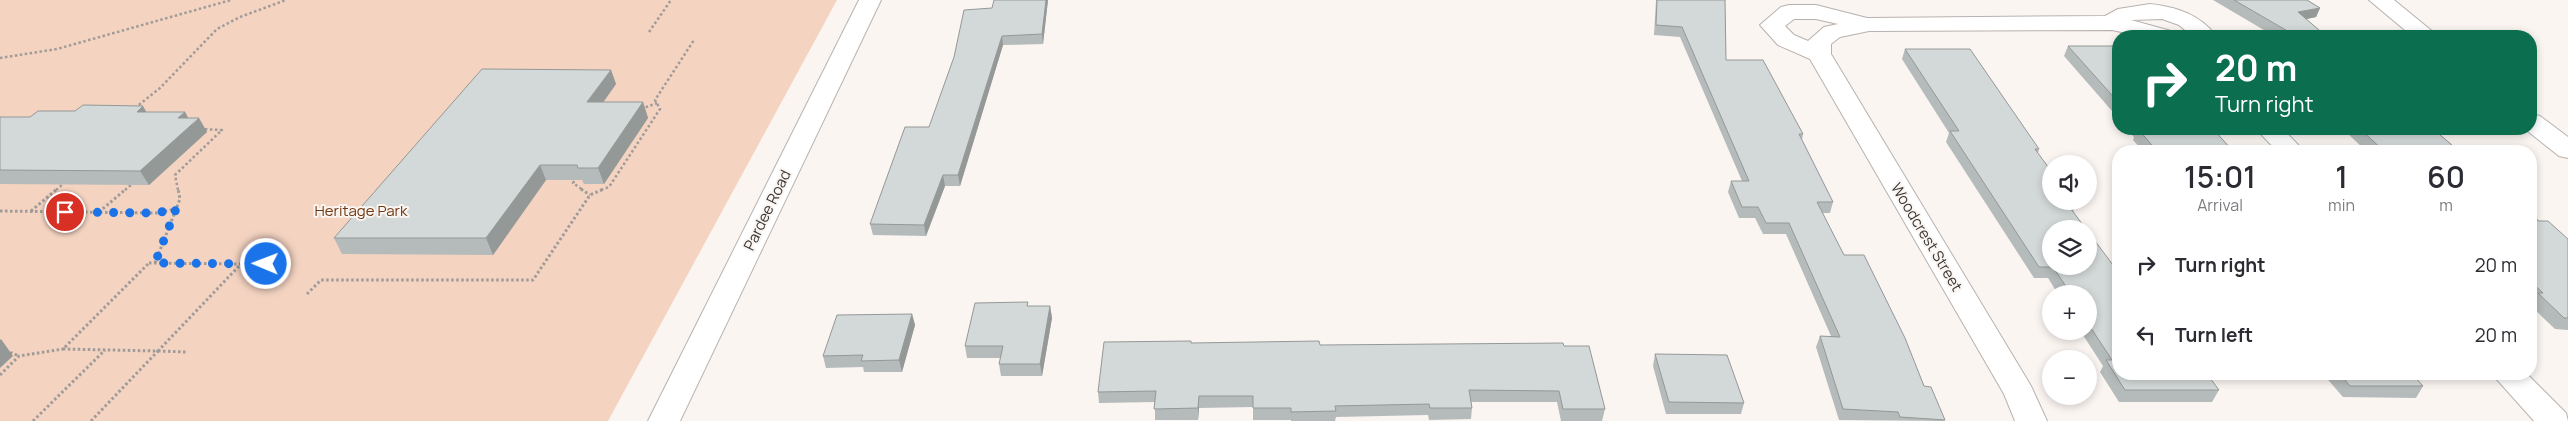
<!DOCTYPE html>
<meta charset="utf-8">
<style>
body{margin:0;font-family:Manrope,sans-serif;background:#f2f2f3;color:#2b2b33;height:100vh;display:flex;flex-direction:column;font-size:19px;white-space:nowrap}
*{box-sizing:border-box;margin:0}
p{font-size:16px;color:#7c7c81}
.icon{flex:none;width:28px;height:28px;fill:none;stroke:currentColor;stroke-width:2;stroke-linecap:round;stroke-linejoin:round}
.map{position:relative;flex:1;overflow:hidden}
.panel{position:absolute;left:2112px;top:145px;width:425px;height:235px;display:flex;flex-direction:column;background:#fff;border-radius:20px;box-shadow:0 2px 8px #0003}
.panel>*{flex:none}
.guide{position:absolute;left:2112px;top:30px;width:425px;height:105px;border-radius:20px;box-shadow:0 2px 8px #0003;background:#0b6e4f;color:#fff;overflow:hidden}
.buttons{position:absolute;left:2042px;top:155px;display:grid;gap:10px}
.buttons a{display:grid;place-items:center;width:55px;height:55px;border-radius:50%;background:#fff;box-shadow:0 2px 8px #0003;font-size:25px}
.pin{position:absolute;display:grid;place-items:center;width:42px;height:42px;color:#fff;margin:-21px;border:2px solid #fff;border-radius:50%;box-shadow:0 1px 5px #0007}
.me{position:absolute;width:55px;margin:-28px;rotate:271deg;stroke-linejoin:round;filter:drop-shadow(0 0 4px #0008)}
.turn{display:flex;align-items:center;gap:18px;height:105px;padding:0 20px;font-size:22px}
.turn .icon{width:65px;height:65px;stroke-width:2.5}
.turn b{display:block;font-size:35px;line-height:42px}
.eta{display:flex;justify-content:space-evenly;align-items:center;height:85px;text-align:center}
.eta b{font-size:30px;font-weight:600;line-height:35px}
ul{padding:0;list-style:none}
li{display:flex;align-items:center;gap:15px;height:70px;padding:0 20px}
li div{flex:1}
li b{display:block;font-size:19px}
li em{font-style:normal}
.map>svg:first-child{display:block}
.green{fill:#f4d3c1}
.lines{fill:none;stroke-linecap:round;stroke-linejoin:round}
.street-casing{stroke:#b8b2af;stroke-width:2}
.secondary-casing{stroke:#b8b2af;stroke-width:2}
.path-far1{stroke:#9f9b99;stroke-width:2.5;stroke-dasharray:2.5 2.5;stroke-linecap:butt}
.path{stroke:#9f9b99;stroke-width:3;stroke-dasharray:2.5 2.5;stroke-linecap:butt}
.street{fill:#fff;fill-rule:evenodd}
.secondary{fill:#fff;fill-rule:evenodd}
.wall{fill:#b5bbba}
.shaded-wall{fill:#949897}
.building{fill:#d3d9d8;stroke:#949897}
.route{stroke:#1a73e8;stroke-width:9;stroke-dasharray:0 16.2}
.labels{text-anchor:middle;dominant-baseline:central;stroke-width:4;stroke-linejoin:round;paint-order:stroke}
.park-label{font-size:15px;fill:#703914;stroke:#fbf5f2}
.street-label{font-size:15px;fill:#393736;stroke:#fbf5f2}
</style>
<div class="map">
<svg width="2568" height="421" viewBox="0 0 2568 421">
<rect width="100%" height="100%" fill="#fbf5f2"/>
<!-- green -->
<path class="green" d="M 0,0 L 837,0 L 608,421 L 0,421 Z"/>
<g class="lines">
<defs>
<g id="street">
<path d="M 2369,0 L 2394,0 L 2438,36 L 2412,36 Z"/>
<path d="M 2150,4 C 2176,7 2200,14 2216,36 L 2192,36 L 2179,25 L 2162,19 L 2131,20 L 2171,31 L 2174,36 L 2141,36 L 2112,30 L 1869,31 L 1840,37 L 1831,44 L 1831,54 L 2031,386 L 2047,421 L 2015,421 L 2004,394 L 1810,59 L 1778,45 L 1760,25 L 1781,7 L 1789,5 L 1816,5 L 1867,18 L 2105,16 L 2118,9 ZM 1794,19 L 1816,19 L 1838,24 L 1824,27 L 1808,41 L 1794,35 L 1785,26 Z"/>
<path d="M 2531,114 L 2540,116 L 2568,137 L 2568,158 L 2559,156 L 2525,129 L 2531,129 Z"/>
<path d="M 2256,129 L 2283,129 L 2304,151 L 2277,151 Z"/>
<path d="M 2492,374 L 2527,374 L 2566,413 L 2568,421 L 2534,421 Z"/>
</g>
<path id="secondary" d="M 859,0 L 881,0 L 680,421 L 648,421 Z"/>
</defs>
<!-- street casing -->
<use href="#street" class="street-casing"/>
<!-- secondary casing -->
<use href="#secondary" class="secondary-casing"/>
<!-- path-far1 -->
<g class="path-far1">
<path d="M 649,32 L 671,0"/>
<path d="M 0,58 L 57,49 L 231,0"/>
<path d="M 135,108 L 160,88 L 217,29 L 240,17 L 286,0"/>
<path d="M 641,109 L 657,103"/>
<path d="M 577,177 L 573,183 L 583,190"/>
<path d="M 56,190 L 63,184"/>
<path d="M 125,190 L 131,185"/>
<path d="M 178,190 L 175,175 L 222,130 L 201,129"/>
<path d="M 601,190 L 609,187 L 660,109 L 655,100 L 694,40"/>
</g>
<!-- path -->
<g class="path">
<path d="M 581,189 L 590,195"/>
<path d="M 0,211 L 156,213 L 176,209"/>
<path d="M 31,211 L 57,189"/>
<path d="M 99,212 L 126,189"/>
<path d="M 149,263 L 241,264 L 158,351 L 63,349 Z"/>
<path d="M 155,263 L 180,199 L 178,189"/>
<path d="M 241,264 L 266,264"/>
<path d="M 307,294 L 321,280 L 533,280 L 590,195 L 604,189"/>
<path d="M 158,351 L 186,352"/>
<path d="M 0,353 L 12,353 L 19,356"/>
<path d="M 0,375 L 19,356 L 63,349"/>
<path d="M 33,421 L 105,350"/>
<path d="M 91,421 L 158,351"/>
</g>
<!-- street -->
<use href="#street" class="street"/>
<!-- secondary -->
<use href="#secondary" class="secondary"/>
</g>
<!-- wall -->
<g class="wall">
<path d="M 994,0 L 1048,0 L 1043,44 L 1003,45 L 960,186 L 945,186 L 926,236 L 873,235 L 870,224 L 929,127 L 992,8 Z"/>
<path d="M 1656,0 L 1725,0 L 1726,60 L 1803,134 L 1802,140 L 1833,202 L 1830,213 L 1822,213 L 1844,255 L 1945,420 L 1944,421 L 1839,420 L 1816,347 L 1820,336 L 1831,336 L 1786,234 L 1763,234 L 1755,218 L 1739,218 L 1728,192 L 1731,181 L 1742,181 L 1680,37 L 1654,35 Z"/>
<path d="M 2213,0 L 2307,0 L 2320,8 L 2316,17 L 2306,19 L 2326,36 L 2274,36 Z"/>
<path d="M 2068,46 L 2119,48 L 2119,119 L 2064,56 Z"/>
<path d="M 1905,49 L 2039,149 L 2038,153 L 2076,205 L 2073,212 L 2119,374 L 2219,390 L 2212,402 L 2119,402 L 2100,372 L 2103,366 L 2083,335 L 2084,332 L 2083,331 L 2089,331 L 2089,294 L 2058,294 L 2048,278 L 2034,278 L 1946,142 L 1949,133 L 1902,59 Z"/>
<path d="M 611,70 L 616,84 L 603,102 L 643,102 L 648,118 L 604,184 L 584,184 L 582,180 L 546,180 L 493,255 L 342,254 L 334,238 Z"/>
<path d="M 147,112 L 185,112 L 188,118 L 207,132 L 149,185 L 0,184 L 0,117 L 30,117 Z"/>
<path d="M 2127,129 L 2213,129 L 2233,151 L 2143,151 L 2133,140 L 2134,137 Z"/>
<path d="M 2343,129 L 2433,129 L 2459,151 L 2366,151 Z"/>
<path d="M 2531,215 L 2539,221 L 2568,239 L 2568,330 L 2555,329 L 2531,306 L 2532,302 L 2531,301 Z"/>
<path d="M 1029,306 L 1050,306 L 1052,318 L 1042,376 L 1001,376 L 999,364 L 1001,358 L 967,358 L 965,346 Z"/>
<path d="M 912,314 L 915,325 L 902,372 L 864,372 L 863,367 L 826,368 L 823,356 Z"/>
<path d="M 1191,343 L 1320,345 L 1564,346 L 1605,409 L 1602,421 L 1561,421 L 1557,402 L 1471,402 L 1472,408 L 1471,419 L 1429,420 L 1428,415 L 1336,417 L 1335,421 L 1291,421 L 1291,420 L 1253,420 L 1253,407 L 1199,408 L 1198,420 L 1155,420 L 1155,402 L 1099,403 L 1098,392 Z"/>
<path d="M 1655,354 L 1744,403 L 1741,414 L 1666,414 L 1653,366 Z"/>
<path d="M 2323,374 L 2412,374 L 2423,386 L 2416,398 L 2343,397 Z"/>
</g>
<!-- shaded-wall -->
<g class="shaded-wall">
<path d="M 1046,0 L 1048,0 L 1043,44 L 1042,34 Z"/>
<path d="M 2320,8 L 2316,17 L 2293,22 L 2298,12 Z"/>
<path d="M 1002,36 L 1003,45 L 960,186 L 958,175 Z"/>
<path d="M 611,70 L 616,84 L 593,117 L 587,102 Z"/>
<path d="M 643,102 L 648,118 L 604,184 L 598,168 Z"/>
<path d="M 143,106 L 151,120 L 137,112 Z"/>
<path d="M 185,112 L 192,125 L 199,118 L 207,132 L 149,185 L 140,171 L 178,118 Z"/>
<path d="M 540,165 L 546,180 L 493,255 L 486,238 Z"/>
<path d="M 943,175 L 945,186 L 926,236 L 924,225 Z"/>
<path d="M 1050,306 L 1052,318 L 1042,376 L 1040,364 Z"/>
<path d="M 912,314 L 915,325 L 902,372 L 899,360 Z"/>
<path d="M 1,339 L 13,356 L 0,368 L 0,340 Z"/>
<path d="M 1199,396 L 1199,408 L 1198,420 L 1198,408 Z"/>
</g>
<!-- building -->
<g class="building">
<path d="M 994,0 L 1046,0 L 1042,34 L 1002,36 L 958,175 L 943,175 L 924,225 L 870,224 L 905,127 L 929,127 L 954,57 L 964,10 L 992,8 Z"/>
<path d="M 1657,0 L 1725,0 L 1726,60 L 1763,60 L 1803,134 L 1799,134 L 1833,202 L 1817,202 L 1844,255 L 1864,255 L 1905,338 L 1924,386 L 1931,387 L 1945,420 L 1900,417 L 1898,412 L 1843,409 L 1820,336 L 1840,337 L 1789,223 L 1766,223 L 1758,207 L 1742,207 L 1731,181 L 1749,181 L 1682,27 L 1656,25 Z"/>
<path d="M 2234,0 L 2307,0 L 2320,8 L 2298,12 L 2326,36 L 2296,36 Z"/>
<path d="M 2068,46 L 2117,46 L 2119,48 L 2119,103 Z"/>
<path d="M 1905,49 L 1970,49 L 2039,149 L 2035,149 L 2051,171 L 2051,201 L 2073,201 L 2076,205 L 2068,205 L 2086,229 L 2051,229 L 2051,266 L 2089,266 L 2089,233 L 2119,273 L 2119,374 L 2207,374 L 2219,390 L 2125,390 L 2106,360 L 2112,360 L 2089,325 L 2089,323 L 2091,323 L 2089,320 L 2089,294 L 2071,294 L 2053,267 L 2039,267 L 1950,131 L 1959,131 Z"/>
<path d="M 482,69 L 611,70 L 587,102 L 643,102 L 598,168 L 578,168 L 577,165 L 540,165 L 486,238 L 334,238 Z"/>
<path d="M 83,105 L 143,106 L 137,112 L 185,112 L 178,118 L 199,118 L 140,171 L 0,170 L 0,117 L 30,117 L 38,111 L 75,111 Z"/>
<path d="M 2138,129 L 2213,129 L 2233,151 L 2157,151 Z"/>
<path d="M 2360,129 L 2433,129 L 2459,151 L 2384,151 Z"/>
<path d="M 2531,215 L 2539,221 L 2548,221 L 2568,239 L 2568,318 L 2564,318 L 2538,293 L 2543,293 L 2531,282 Z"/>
<path d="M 1028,302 L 1027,306 L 1050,306 L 1040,364 L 999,364 L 1003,346 L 965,346 L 975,303 Z"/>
<path d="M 912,314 L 899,360 L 861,361 L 863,355 L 823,356 L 837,315 Z"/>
<path d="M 1191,341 L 1191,343 L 1319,341 L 1320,345 L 1563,343 L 1564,346 L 1589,346 L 1605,409 L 1563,409 L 1559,391 L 1469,390 L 1472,408 L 1430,408 L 1429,404 L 1335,406 L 1336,411 L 1291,412 L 1291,408 L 1253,408 L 1253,396 L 1199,396 L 1198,408 L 1154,409 L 1156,391 L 1098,392 L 1104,342 Z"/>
<path d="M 1655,354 L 1727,355 L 1744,403 L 1669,402 Z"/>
<path d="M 2340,374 L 2412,374 L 2423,386 L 2350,386 Z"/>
</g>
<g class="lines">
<!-- route -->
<path class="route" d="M 65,212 L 156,213 L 176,209 L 155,263 L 266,264"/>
</g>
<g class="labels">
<!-- park labels -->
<g class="park-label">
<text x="361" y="210">Heritage Park</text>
</g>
<!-- street labels -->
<g class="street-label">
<text transform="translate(767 210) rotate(-64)">Pardee Road</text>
<text transform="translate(1927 237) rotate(59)">Woodcrest Street</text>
</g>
</g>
</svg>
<div class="buttons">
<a><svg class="icon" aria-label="sound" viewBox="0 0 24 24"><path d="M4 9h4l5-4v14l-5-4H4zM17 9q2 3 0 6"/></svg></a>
<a><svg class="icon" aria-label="layers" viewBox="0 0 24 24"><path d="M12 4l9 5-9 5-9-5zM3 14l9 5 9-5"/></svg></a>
<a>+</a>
<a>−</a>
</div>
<div class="pin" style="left:65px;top:212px;background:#d93025"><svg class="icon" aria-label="arrive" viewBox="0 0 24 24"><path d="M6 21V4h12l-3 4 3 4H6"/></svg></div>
<svg class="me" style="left:266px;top:264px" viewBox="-20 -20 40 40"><circle r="17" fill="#1a73e8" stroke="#fff" stroke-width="3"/><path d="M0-11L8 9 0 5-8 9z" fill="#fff"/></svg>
<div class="guide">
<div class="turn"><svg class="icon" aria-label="right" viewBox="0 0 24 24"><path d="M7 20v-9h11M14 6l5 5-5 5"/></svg><div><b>20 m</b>Turn right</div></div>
</div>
<section class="panel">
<div class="eta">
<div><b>15:01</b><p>Arrival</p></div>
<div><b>1</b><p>min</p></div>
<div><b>60</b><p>m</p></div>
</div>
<ul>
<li><svg class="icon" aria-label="right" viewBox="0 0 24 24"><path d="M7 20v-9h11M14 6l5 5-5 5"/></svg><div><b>Turn right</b></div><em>20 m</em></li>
<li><svg class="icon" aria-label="left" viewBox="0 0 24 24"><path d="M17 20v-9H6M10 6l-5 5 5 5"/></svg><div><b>Turn left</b></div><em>20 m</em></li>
</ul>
</section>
</div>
